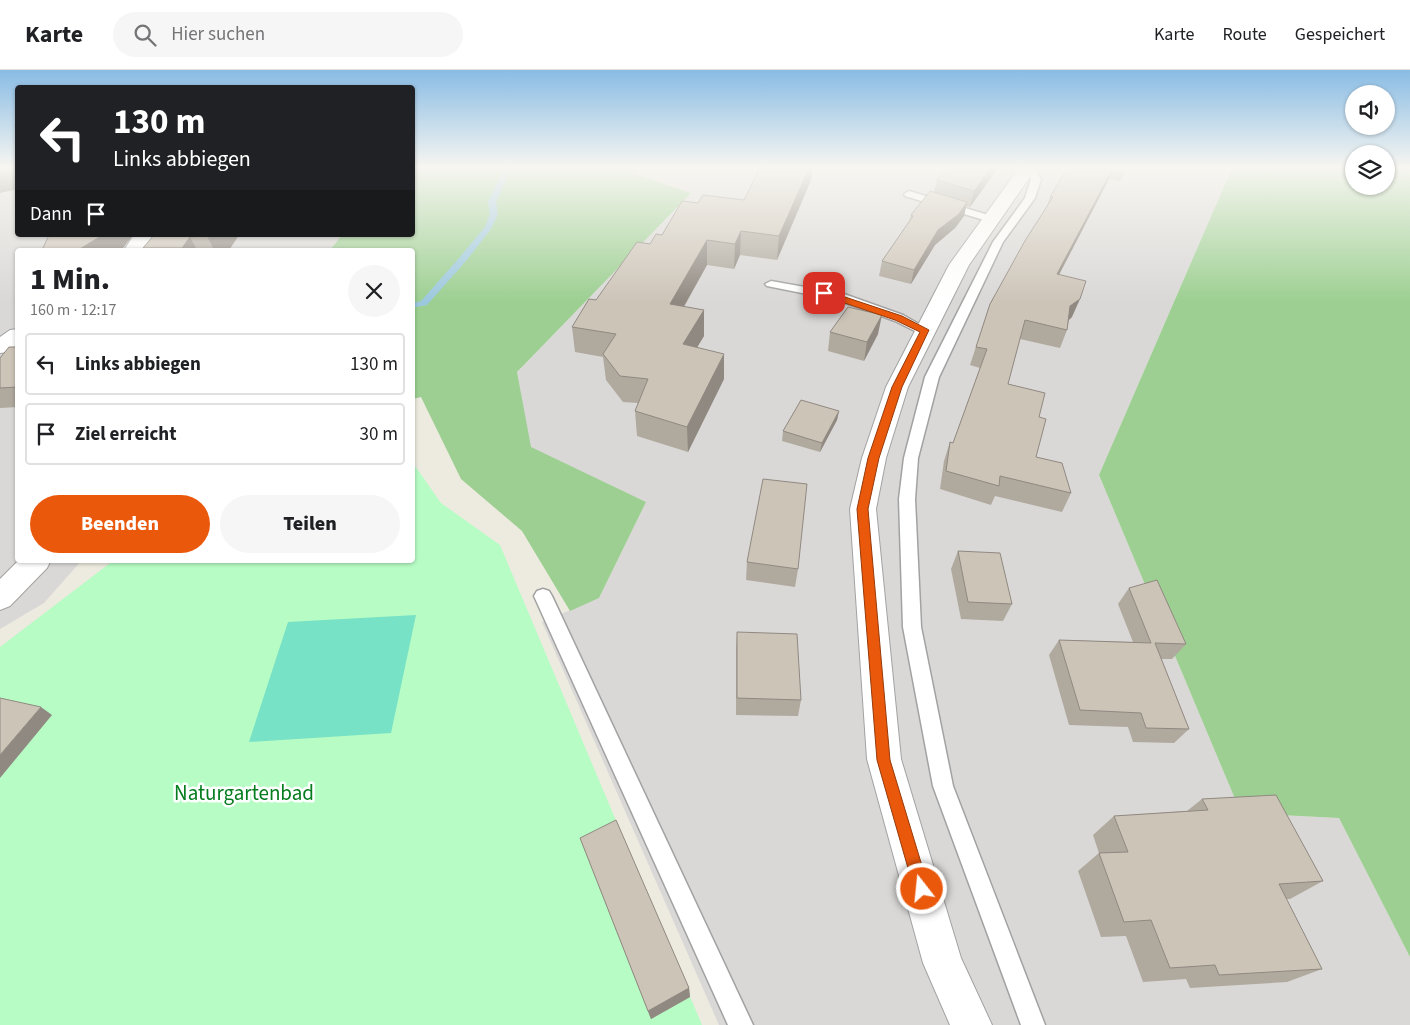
<!DOCTYPE html>
<html lang="de">
<meta charset="utf-8">
<style>
body{margin:0;font-family:"Source Sans 3",sans-serif;background:#f6f6f6;color:#202124;height:100vh;display:flex;flex-direction:column;font-size:19px;white-space:nowrap}
*{box-sizing:border-box;margin:0}
p{font-size:16px;color:#757577}
.icon{flex:none;width:28px;height:28px;fill:none;stroke:currentColor;stroke-width:2;stroke-linecap:round;stroke-linejoin:round}
.map{position:relative;flex:1;overflow:hidden}
.panel{position:absolute;left:15px;top:178px;width:400px;height:315px;display:flex;flex-direction:column;background:#fff;border-radius:5px;box-shadow:0 1px 4px #0004}
.panel>*{flex:none}
.hud{position:absolute;left:15px;top:15px;width:400px;height:152px;border-radius:5px;box-shadow:0 1px 4px #0004;background:#202124;color:#fff;overflow:hidden}
.buttons{position:absolute;left:1345px;top:15px;display:grid;gap:10px}
.buttons a{display:grid;place-items:center;width:50px;height:50px;border-radius:50%;background:#fff;box-shadow:0 1px 4px #0004;font-size:25px}
.pin{position:absolute;display:grid;place-items:center;width:42px;height:42px;color:#fff;margin:-21px;border-radius:10px;box-shadow:0 2px 8px #0006}
.me{position:absolute;width:55px;margin:-28px;rotate:344deg;stroke-linejoin:round;filter:drop-shadow(0 0 4px #0008)}
.turn{display:flex;align-items:center;gap:18px;height:105px;padding:0 15px;font-size:22px}
.turn .icon{width:65px;height:65px;stroke-width:2.5}
.turn b{display:block;font-size:35px;line-height:42px}
.then{display:flex;align-items:center;height:48px;padding:0 15px;background:#0003;gap:10px;font-size:19px}
.round{display:grid;place-items:center;flex:none;width:52px;height:52px;border-radius:26px;background:#f6f6f6}
.summary{display:flex;align-items:center;justify-content:space-between;height:85px;padding:0 15px}
h1{font-size:30px;font-weight:800;line-height:38px}
.button{display:flex;gap:10px;margin-top:auto;padding:10px 15px}
.button a{flex:1;height:58px;border-radius:30px;background:#ea580c;color:#fff;font-size:20px;font-weight:800;line-height:58px;text-align:center}
.button a+a{background:#f6f6f6;color:#202124}
ul{padding:0;list-style:none}
li{display:flex;align-items:center;gap:15px;height:62px;margin:0 10px 8px;padding:0 5px;border:2px solid #e0e0e0;border-radius:5px}
li div{flex:1}
li b{display:block;font-size:19px}
li em{font-style:normal}
header{display:flex;align-items:center;gap:30px;box-sizing:border-box;height:70px;padding:0 25px;background:#fff;border-bottom:1px solid #e0e0e0}
header strong{font-size:24px}
nav{display:flex;gap:28px;margin-inline-start:auto;font-size:18px}
.search{width:350px;height:45px;background:#f6f6f6;display:flex;align-items:center;gap:12px;box-sizing:border-box;padding:0 18px;border-radius:28px;color:#757577;font-size:19px}
.map>svg:first-child{display:block}
.residential{fill:#d9d8d7}
.forest{fill:#9ccf91}
.park{fill:#b7fcc5}
.pitch{fill:#77e2c5}
.lines{fill:none;stroke-linecap:round;stroke-linejoin:round}
.stream{fill:#9cc8de;fill-rule:evenodd}
.service-casing{stroke:#a2a2a2;stroke-width:3}
.minor-casing{stroke:#a2a2a2;stroke-width:2}
.service{fill:#fff;fill-rule:evenodd}
.minor{fill:#fff;fill-rule:evenodd}
.wall{fill:#b0a99e}
.shaded-wall{fill:#908981}
.building{fill:#cdc4b8;stroke:#908981}
.route{fill:#ea580c;stroke:#983908}
.labels{text-anchor:middle;dominant-baseline:central;stroke-width:5;stroke-linejoin:round;paint-order:stroke}
.near-park-label{font-size:21px;fill:#057c1d;stroke:#fff}
</style>
<header>
<strong>Karte</strong>
<div class="search"><svg class="icon" aria-label="search" viewBox="0 0 24 24"><circle cx="10" cy="10" r="6"/><path d="M15 15l6 6"/></svg>Hier suchen</div>
<nav><a>Karte</a><a>Route</a><a>Gespeichert</a></nav>
</header>
<div class="map">
<svg width="1410" height="955" viewBox="0 0 1410 955">
<rect width="100%" height="100%" fill="#edeadf"/>
<!-- residential -->
<g class="residential">
<path d="M 0,98 L 17,98 L 18,165 L 342,165 L 330,180 L 18,180 L 18,490 L 82,490 L 44,533 L 0,559 Z"/>
<path d="M 643,98 L 1232,98 L 1099,405 L 1241,743 L 1339,748 L 1410,887 L 1410,955 L 719,955 L 542,552 L 599,528 L 646,432 L 530,377 L 517,302 L 691,123 L 635,104 Z"/>
</g>
<!-- forest -->
<g class="forest">
<path d="M 413,98 L 643,98 L 635,104 L 691,123 L 517,302 L 531,377 L 646,432 L 599,528 L 570,541 L 522,461 L 461,409 L 421,327 L 413,329 L 412,180 L 330,180 L 342,165 L 412,165 Z"/>
<path d="M 1232,98 L 1354,98 L 1354,116 L 1386,116 L 1386,98 L 1410,98 L 1410,887 L 1339,748 L 1241,743 L 1099,405 Z"/>
</g>
<!-- park -->
<path class="park" d="M 413,393 L 441,433 L 500,475 L 702,955 L 0,955 L 0,577 L 114,490 L 412,490 Z"/>
<!-- pitch -->
<path class="pitch" d="M 416,545 L 391,663 L 249,672 L 288,552 Z"/>
<g class="lines">
<!-- stream -->
<path class="stream" d="M 504,98 L 511,98 L 496,132 L 498,144 L 491,159 L 466,191 L 427,235 L 412,238 L 412,233 L 421,231 L 460,187 L 485,157 L 490,144 L 488,132 Z"/>
<defs>
<g id="service">
<path d="M 1024,98 L 1034,98 L 1041,109 L 1035,128 L 1003,172 L 939,307 L 918,388 L 915,429 L 921,557 L 953,716 L 1045,955 L 1021,955 L 933,716 L 903,557 L 899,429 L 904,388 L 925,307 L 993,172 L 1025,128 L 1031,109 Z"/>
<path d="M 909,121 L 995,147 L 996,149 L 995,151 L 987,151 L 905,126 L 904,124 Z"/>
<path d="M 771,211 L 844,224 L 903,245 L 931,261 L 929,264 L 921,264 L 895,251 L 837,230 L 767,216 L 765,214 Z"/>
<path d="M 543,519 L 549,521 L 552,526 L 753,955 L 728,955 L 534,526 L 537,521 Z"/>
</g>
<g id="minor">
<path d="M 1019,98 L 1036,98 L 969,195 L 908,317 L 886,388 L 876,439 L 901,689 L 961,888 L 992,955 L 950,955 L 923,893 L 867,689 L 850,439 L 862,388 L 886,317 L 949,195 Z"/>
<path d="M 134,165 L 152,165 L 151,170 L 143,180 L 124,180 Z"/>
<path d="M 18,259 L 18,275 L 8,282 L 0,283 L 0,267 L 10,260 Z"/>
<path d="M 19,490 L 51,490 L 47,498 L 10,536 L 0,540 L 0,509 Z"/>
</g>
</defs>
<!-- service casing -->
<use href="#service" class="service-casing"/>
<!-- minor casing -->
<use href="#minor" class="minor-casing"/>
<!-- service -->
<use href="#service" class="service"/>
<!-- minor -->
<use href="#minor" class="minor"/>
</g>
<!-- wall -->
<g class="wall">
<path d="M 760,98 L 813,98 L 811,110 L 777,190 L 740,185 L 734,199 L 707,195 L 684,237 L 704,240 L 704,266 L 697,277 L 724,309 L 688,382 L 637,366 L 635,341 L 638,333 L 623,332 L 606,310 L 603,287 L 575,282 L 572,257 L 650,174 L 662,165 L 698,133 L 744,130 Z"/>
<path d="M 998,98 L 970,137 L 966,136 L 964,146 L 955,158 L 935,175 L 911,214 L 879,206 L 882,191 L 909,152 L 911,145 L 934,122 L 937,110 Z"/>
<path d="M 1073,98 L 1126,98 L 1120,111 L 1109,109 L 1059,204 L 1072,247 L 1069,250 L 1067,260 L 1060,278 L 1020,269 L 1008,314 L 1039,347 L 1036,387 L 1071,423 L 1062,442 L 995,426 L 991,435 L 940,419 L 944,391 L 950,372 L 953,373 L 980,298 L 970,295 L 990,234 L 1047,136 L 1050,127 Z"/>
<path d="M 1129,98 L 1142,98 L 1140,101 Z"/>
<path d="M 154,165 L 239,165 L 229,180 L 144,180 L 143,178 Z"/>
<path d="M 830,262 L 878,264 L 864,291 L 828,281 Z"/>
<path d="M 18,277 L 18,337 L 0,338 L 0,318 Z"/>
<path d="M 839,341 L 837,350 L 820,382 L 782,371 L 783,361 Z"/>
<path d="M 958,481 L 1012,534 L 1003,551 L 961,549 L 951,499 Z"/>
<path d="M 747,492 L 798,499 L 795,517 L 746,510 Z"/>
<path d="M 1129,518 L 1186,574 L 1172,589 L 1161,589 L 1189,659 L 1174,673 L 1133,672 L 1128,657 L 1069,655 L 1049,585 L 1059,570 L 1133,572 L 1118,534 Z"/>
<path d="M 737,562 L 801,630 L 798,646 L 736,645 L 736,579 Z"/>
<path d="M 1202,729 L 1323,811 L 1290,829 L 1286,829 L 1322,899 L 1287,912 L 1190,918 L 1186,909 L 1143,912 L 1126,866 L 1101,867 L 1078,801 L 1099,783 L 1093,765 L 1114,746 L 1187,741 Z"/>
<path d="M 580,768 L 689,918 L 690,927 L 651,949 Z"/>
</g>
<!-- shaded-wall -->
<g class="shaded-wall">
<path d="M 0,98 L 18,98 L 18,119 L 0,123 Z"/>
<path d="M 809,98 L 813,98 L 811,110 L 777,190 L 779,166 Z"/>
<path d="M 991,98 L 998,98 L 970,137 L 974,121 Z"/>
<path d="M 1113,98 L 1114,98 L 1109,109 L 1050,222 L 1057,204 Z"/>
<path d="M 1125,98 L 1126,98 L 1120,111 Z"/>
<path d="M 967,132 L 964,146 L 955,158 L 935,175 L 911,214 L 914,200 L 938,160 Z"/>
<path d="M 741,161 L 740,185 L 734,199 L 735,174 Z"/>
<path d="M 103,165 L 133,165 L 123,178 L 120,180 L 75,180 Z"/>
<path d="M 208,165 L 239,165 L 229,180 L 214,180 L 207,166 Z"/>
<path d="M 190,167 L 197,180 L 183,180 L 182,178 Z"/>
<path d="M 707,170 L 707,195 L 671,259 L 670,234 Z"/>
<path d="M 1080,229 L 1072,247 L 1063,255 L 1070,236 Z"/>
<path d="M 704,240 L 704,266 L 684,299 L 683,274 Z"/>
<path d="M 882,245 L 878,264 L 864,291 L 867,272 Z"/>
<path d="M 724,284 L 724,309 L 688,382 L 687,357 Z"/>
<path d="M 839,341 L 837,350 L 820,382 L 822,373 Z"/>
<path d="M 41,637 L 52,645 L 0,708 L 0,685 Z"/>
<path d="M 689,918 L 690,927 L 651,949 L 648,941 Z"/>
</g>
<!-- building -->
<g class="building">
<path d="M 760,98 L 809,98 L 779,166 L 741,161 L 735,174 L 707,170 L 670,234 L 704,240 L 683,274 L 724,284 L 687,357 L 635,341 L 648,309 L 620,306 L 603,284 L 616,264 L 572,257 L 589,229 L 596,230 L 637,172 L 650,174 L 656,164 L 662,165 L 682,131 L 698,133 L 703,125 L 744,130 Z"/>
<path d="M 946,98 L 991,98 L 974,121 L 937,110 Z"/>
<path d="M 1073,98 L 1113,98 L 1057,204 L 1086,211 L 1080,229 L 1070,236 L 1067,260 L 1025,250 L 1008,314 L 1045,323 L 1039,347 L 1046,349 L 1036,387 L 1062,393 L 1071,423 L 1000,406 L 999,416 L 946,401 L 950,372 L 953,373 L 987,279 L 976,277 L 990,234 L 1026,169 L 1053,127 L 1050,127 L 1067,99 L 1072,100 Z"/>
<path d="M 930,121 L 967,132 L 959,144 L 938,160 L 914,200 L 882,191 L 913,146 L 911,145 Z"/>
<path d="M 49,165 L 103,165 L 78,180 L 42,180 Z"/>
<path d="M 154,165 L 208,165 L 207,166 L 190,167 L 182,178 L 143,178 Z"/>
<path d="M 848,237 L 882,245 L 867,272 L 830,262 Z"/>
<path d="M 9,277 L 18,277 L 18,317 L 0,318 L 0,288 Z"/>
<path d="M 801,330 L 839,341 L 822,373 L 783,361 Z"/>
<path d="M 763,409 L 807,414 L 798,499 L 747,492 Z"/>
<path d="M 958,481 L 1000,483 L 1012,534 L 968,532 Z"/>
<path d="M 1157,510 L 1186,574 L 1155,573 L 1189,659 L 1146,658 L 1141,643 L 1080,640 L 1059,570 L 1151,573 L 1129,518 Z"/>
<path d="M 737,562 L 797,564 L 801,630 L 737,628 Z"/>
<path d="M 0,628 L 41,637 L 0,685 Z"/>
<path d="M 1276,725 L 1323,811 L 1279,814 L 1322,899 L 1219,905 L 1215,895 L 1170,898 L 1151,850 L 1124,852 L 1099,783 L 1128,782 L 1114,746 L 1208,740 L 1202,729 Z"/>
<path d="M 616,750 L 689,918 L 648,941 L 580,768 Z"/>
</g>
<!-- sky -->
<linearGradient id="sky" x2="0" y2="1"><stop stop-color="#89bce4"/><stop offset="0.42" stop-color="#f7f6f1"/><stop offset="1" stop-color="#f7f6f1" stop-opacity="0"/></linearGradient>
<rect width="1410" height="232" fill="url(#sky)"/>
<!-- route -->
<path class="route" d="M 824,220 L 902,246 L 929,260 L 902,317 L 879,388 L 868,439 L 890,690 L 929,819 L 927,825 L 922,827 L 916,825 L 914,819 L 877,690 L 857,439 L 868,388 L 892,317 L 920,262 L 895,250 L 821,225 L 820,223 Z"/>
<g class="labels">
<!-- near-park labels -->
<g class="near-park-label">
<text x="244" y="723">Naturgartenbad</text>
</g>
</g>
</svg>
<div class="buttons">
<a><svg class="icon" aria-label="sound" viewBox="0 0 24 24"><path d="M4 9h4l5-4v14l-5-4H4zM17 9q2 3 0 6"/></svg></a>
<a><svg class="icon" aria-label="layers" viewBox="0 0 24 24"><path d="M12 4l9 5-9 5-9-5zM3 14l9 5 9-5"/></svg></a>
</div>
<div class="pin" style="left:824px;top:223px;background:#d93025"><svg class="icon" aria-label="arrive" viewBox="0 0 24 24"><path d="M6 21V4h12l-3 4 3 4H6"/></svg></div>
<svg class="me" style="left:922px;top:819px" viewBox="-20 -20 40 40"><circle r="17" fill="#ea580c" stroke="#fff" stroke-width="3"/><path d="M0-11L8 9 0 5-8 9z" fill="#fff"/></svg>
<div class="hud">
<div class="turn"><svg class="icon" aria-label="left" viewBox="0 0 24 24"><path d="M17 20v-9H6M10 6l-5 5 5 5"/></svg><div><b>130 m</b>Links abbiegen</div></div>
<div class="then">Dann<svg class="icon" aria-label="arrive" viewBox="0 0 24 24"><path d="M6 21V4h12l-3 4 3 4H6"/></svg></div>
</div>
<section class="panel">
<div class="summary"><div><h1>1 Min.</h1><p>160 m · 12:17</p></div><a class="round"><svg class="icon" aria-label="close" viewBox="0 0 24 24"><path d="M6 6l12 12M18 6L6 18"/></svg></a></div>
<ul>
<li><svg class="icon" aria-label="left" viewBox="0 0 24 24"><path d="M17 20v-9H6M10 6l-5 5 5 5"/></svg><div><b>Links abbiegen</b></div><em>130 m</em></li>
<li><svg class="icon" aria-label="arrive" viewBox="0 0 24 24"><path d="M6 21V4h12l-3 4 3 4H6"/></svg><div><b>Ziel erreicht</b></div><em>30 m</em></li>
</ul>
<div class="button"><a>Beenden</a><a>Teilen</a></div>
</section>
</div>
